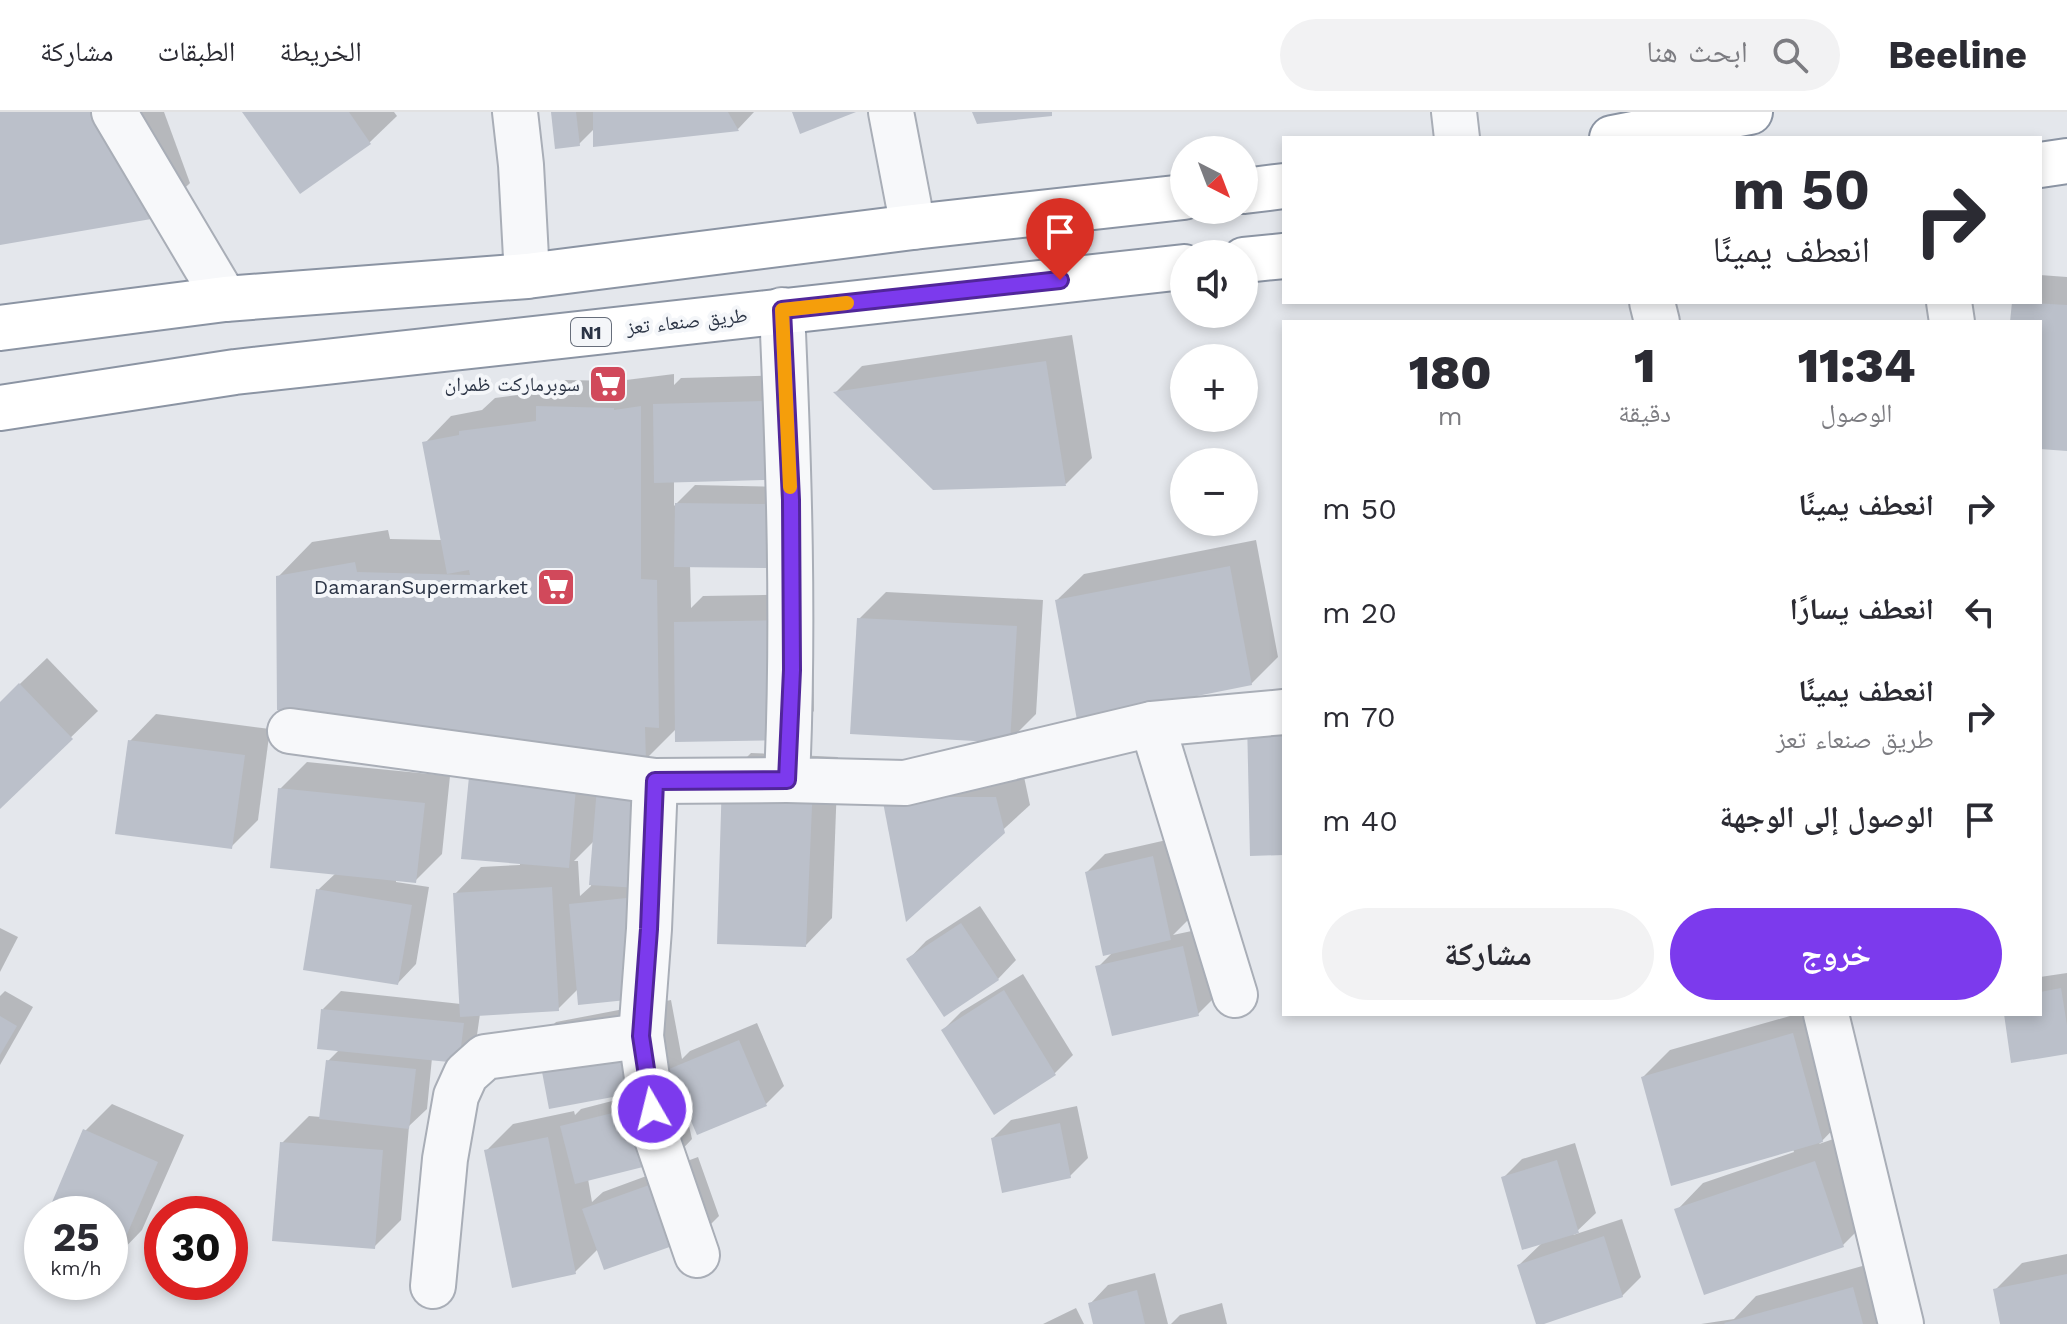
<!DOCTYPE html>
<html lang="ar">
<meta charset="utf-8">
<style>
body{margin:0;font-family:"Work Sans","Noto Naskh Arabic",sans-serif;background:#f2f2f3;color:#2b2b33;direction:rtl;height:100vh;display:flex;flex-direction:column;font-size:30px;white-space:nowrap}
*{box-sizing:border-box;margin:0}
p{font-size:26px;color:#7c7c81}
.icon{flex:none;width:44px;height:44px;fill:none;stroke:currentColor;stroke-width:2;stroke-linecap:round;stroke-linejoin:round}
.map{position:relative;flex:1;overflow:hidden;direction:ltr}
.drawer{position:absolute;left:1282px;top:208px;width:760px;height:696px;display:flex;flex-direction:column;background:#fff;border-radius:0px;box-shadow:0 4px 12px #0003;direction:rtl}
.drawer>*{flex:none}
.hud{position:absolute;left:1282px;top:24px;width:760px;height:168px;border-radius:0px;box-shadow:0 4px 12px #0003;direction:rtl;background:#fff;color:#2b2b33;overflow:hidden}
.needle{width:52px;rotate:138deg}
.buttons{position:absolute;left:1170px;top:24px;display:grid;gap:16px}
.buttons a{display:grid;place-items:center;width:88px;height:88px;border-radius:50%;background:#fff;box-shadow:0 4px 12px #0003;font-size:40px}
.speed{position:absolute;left:24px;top:1084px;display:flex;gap:16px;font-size:40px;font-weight:700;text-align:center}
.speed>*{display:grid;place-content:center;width:104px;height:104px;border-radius:50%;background:#fff;box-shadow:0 4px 12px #0003;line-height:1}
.speed small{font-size:20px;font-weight:400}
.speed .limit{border:12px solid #d22;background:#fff;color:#111}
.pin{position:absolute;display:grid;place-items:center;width:68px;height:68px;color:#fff;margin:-82px -34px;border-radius:50% 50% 50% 0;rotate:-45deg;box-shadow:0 0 8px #0007}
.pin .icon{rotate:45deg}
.me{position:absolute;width:88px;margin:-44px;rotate:352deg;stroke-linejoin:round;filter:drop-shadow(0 0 6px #0008)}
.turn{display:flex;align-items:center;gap:28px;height:168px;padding:0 40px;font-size:36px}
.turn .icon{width:104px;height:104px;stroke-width:2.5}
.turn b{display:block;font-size:56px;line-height:68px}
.eta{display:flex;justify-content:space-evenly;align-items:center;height:136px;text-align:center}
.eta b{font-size:48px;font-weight:800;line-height:56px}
.primary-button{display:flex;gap:16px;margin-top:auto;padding:16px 40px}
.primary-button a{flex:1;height:92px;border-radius:48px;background:#7c3aed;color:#fff;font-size:32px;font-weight:800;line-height:92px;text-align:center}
.primary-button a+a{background:#f2f2f3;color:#2b2b33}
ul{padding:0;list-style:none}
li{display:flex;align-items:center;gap:24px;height:104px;padding:0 40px}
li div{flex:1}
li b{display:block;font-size:30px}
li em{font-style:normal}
header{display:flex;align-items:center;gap:48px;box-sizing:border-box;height:112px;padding:0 40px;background:#fff;border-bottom:2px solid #e1e1e2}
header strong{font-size:38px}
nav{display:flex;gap:44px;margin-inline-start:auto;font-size:28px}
.search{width:560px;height:72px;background:#f2f2f3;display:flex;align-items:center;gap:20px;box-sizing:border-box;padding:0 28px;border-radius:44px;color:#7c7c81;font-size:30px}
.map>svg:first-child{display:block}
.shadow{fill:#0003;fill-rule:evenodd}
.building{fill:#bbc0ca}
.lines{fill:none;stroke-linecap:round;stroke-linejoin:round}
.minor-casing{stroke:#a9aeb7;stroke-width:48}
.highway-casing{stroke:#8b94a3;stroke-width:48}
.minor{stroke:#f7f8fa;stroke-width:44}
.highway{stroke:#fff;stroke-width:44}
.route-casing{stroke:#51269a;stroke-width:20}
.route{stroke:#7c3aed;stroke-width:14}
.slow{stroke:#f59e0b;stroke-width:14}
.labels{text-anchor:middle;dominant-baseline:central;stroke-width:8;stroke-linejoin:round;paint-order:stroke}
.shield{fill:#f4f6f9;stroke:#676e7b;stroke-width:2}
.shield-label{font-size:18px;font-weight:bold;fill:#2b3445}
.street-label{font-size:20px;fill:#2b3445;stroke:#f4f6f9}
.poi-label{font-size:20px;fill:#2b3445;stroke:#f4f6f9;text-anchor:end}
</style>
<header>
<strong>Beeline</strong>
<div class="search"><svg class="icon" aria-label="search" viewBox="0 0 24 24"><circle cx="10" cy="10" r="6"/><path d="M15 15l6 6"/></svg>ابحث هنا</div>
<nav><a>الخريطة</a><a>الطبقات</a><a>مشاركة</a></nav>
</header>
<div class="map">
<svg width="2067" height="1212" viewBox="0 0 2067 1212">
<rect width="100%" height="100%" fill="#e4e7ec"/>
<!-- shadow -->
<g class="shadow">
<path d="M 0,0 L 164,0 L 190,71 L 156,104 L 0,131 Z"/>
<path d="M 244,0 L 394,0 L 397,4 L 370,30 L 300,79 Z"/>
<path d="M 553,0 L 754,0 L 738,17 L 595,16 L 579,32 Z"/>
<path d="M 2040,163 L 2067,165 L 2067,337 L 2040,335 L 2040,210 L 2012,210 L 2014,190 L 2040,190 Z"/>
<path d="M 1072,223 L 1092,346 L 1066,372 L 836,280 L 862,254 Z"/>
<path d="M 674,262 L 674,273 L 681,266 L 790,263 L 792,340 L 765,366 L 674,369 L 674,394 L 695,373 L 789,375 L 787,436 L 690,453 L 691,496 L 703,484 L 813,482 L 814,599 L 787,626 L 677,616 L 645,648 L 657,755 L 579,876 L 558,897 L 480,902 L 476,930 L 458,949 L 432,946 L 427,997 L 409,1014 L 401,1108 L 374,1135 L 282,1031 L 309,1004 L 321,1005 L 328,949 L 340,937 L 323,897 L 341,879 L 461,892 L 455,782 L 481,755 L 520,753 L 520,750 L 473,645 L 278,465 L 312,430 L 388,418 L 390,427 L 442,428 L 425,331 L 451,304 L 482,298 L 495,286 L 556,278 L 565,268 L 618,269 ZM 595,728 L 591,774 L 580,784 L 578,749 L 574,749 Z"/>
<path d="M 1256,428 L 1278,545 L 1251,572 L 1057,488 L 1084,462 Z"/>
<path d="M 886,480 L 1043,488 L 1036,602 L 1009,629 L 859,507 Z"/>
<path d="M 47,546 L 98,599 L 0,694 L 0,591 Z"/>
<path d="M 156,602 L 270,617 L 258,708 L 231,735 L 130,629 Z"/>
<path d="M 751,641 L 838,645 L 832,806 L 806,833 L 724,668 Z"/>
<path d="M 307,650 L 450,664 L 442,742 L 416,768 L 396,767 L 396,770 L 429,775 L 416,852 L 398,871 L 318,778 L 336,761 L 280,677 Z"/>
<path d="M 911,659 L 1023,660 L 1030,693 L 907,806 Z"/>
<path d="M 1171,727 L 1188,808 L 1173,823 L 1201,817 L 1216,884 L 1198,902 L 1098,855 L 1113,840 L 1087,760 L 1105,742 Z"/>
<path d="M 980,794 L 1016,848 L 998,867 L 908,848 L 926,829 Z"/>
<path d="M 0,816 L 18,825 L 0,860 Z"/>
<path d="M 2067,861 L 2067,940 L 2006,902 L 2040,902 L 2040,865 Z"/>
<path d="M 1023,862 L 1073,943 L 1055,961 L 994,1000 L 943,918 L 961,900 Z"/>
<path d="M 5,879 L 33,895 L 0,953 L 0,884 Z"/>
<path d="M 671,888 L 682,947 L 690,939 L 757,911 L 784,974 L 766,992 L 684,992 L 692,1027 L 674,1046 L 588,1067 L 592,1090 L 603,1080 L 698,1045 L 719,1104 L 700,1123 L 598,1137 L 575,1160 L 486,1039 L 513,1012 L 574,999 L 575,1003 L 581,997 L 651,979 L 538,928 L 556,910 ZM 674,964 L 678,972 L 662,977 Z"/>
<path d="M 1797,902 L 1821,902 L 1848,1002 L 1819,1032 L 1842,1024 L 1870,1106 L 1843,1133 L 1677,1098 L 1703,1071 L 1794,1040 L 1793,1037 L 1643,965 L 1670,938 Z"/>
<path d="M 112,992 L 184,1023 L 142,1118 L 116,1145 L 110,1143 L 110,1102 L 49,1102 L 85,1019 Z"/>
<path d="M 1077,994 L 1088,1046 L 1070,1064 L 993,1026 L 1011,1008 Z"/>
<path d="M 1575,1031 L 1596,1101 L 1573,1123 L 1622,1107 L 1641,1165 L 1622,1184 L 1519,1153 L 1543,1130 L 1503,1066 L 1522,1047 Z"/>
<path d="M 2067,1142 L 2067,1212 L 2002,1212 L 1995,1178 L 2022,1151 Z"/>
<path d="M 1880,1149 L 1897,1212 L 1701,1212 L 1734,1207 L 1756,1184 Z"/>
<path d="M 1155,1161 L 1168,1212 L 1095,1212 L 1090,1192 L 1108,1173 Z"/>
<path d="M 1222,1191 L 1227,1212 L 1171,1212 L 1180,1203 Z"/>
<path d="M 1076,1196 L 1084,1212 L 1043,1212 Z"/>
</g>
<!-- building -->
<g class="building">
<path d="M 0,0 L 117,0 L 157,106 L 0,133 Z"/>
<path d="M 242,0 L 349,0 L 371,32 L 300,82 Z"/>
<path d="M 551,0 L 576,0 L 580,34 L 555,37 Z"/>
<path d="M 593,0 L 728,0 L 739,19 L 593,35 Z"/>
<path d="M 792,0 L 856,0 L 800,22 Z"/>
<path d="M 972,0 L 1052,0 L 1052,4 L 977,12 Z"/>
<path d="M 2012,190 L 2067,193 L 2067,339 L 2040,337 L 2040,210 L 2010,210 Z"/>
<path d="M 1046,249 L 1066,374 L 933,378 L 833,280 Z"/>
<path d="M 764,289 L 766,368 L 654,371 L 653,292 Z"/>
<path d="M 536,294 L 614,296 L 614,298 L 641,294 L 641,467 L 657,468 L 659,616 L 645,615 L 646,650 L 277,598 L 276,464 L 355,450 L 357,460 L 470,463 L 469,458 L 447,462 L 422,330 L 459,323 L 459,319 L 536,309 Z"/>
<path d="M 675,391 L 771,392 L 770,456 L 674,455 Z"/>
<path d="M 1230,454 L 1252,573 L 1077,608 L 1055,488 Z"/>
<path d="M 857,506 L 1017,514 L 1010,631 L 850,622 Z"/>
<path d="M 788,508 L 788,628 L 675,630 L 674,510 Z"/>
<path d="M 19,571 L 73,627 L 0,697 L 0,590 Z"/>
<path d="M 1284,607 L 1284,743 L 1250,744 L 1247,608 Z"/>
<path d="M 128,628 L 245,643 L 232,737 L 115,722 Z"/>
<path d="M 471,644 L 578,653 L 569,756 L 461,747 Z"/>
<path d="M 722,667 L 813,671 L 806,835 L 717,832 Z"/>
<path d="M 597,675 L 647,678 L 639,776 L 589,773 Z"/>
<path d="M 278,676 L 425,691 L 416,771 L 270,756 Z"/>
<path d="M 882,685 L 996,685 L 1005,721 L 906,810 Z"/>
<path d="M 1153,744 L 1171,828 L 1103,844 L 1085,760 Z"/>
<path d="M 552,775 L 559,899 L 460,905 L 453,781 Z"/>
<path d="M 316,777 L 412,793 L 398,873 L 303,858 Z"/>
<path d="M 636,785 L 646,886 L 578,893 L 569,792 Z"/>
<path d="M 961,811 L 999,868 L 944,905 L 906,847 Z"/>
<path d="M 1183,834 L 1199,904 L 1112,924 L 1095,854 Z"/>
<path d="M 2061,876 L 2067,913 L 2067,942 L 2011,951 L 2004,902 L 2040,902 L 2040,880 Z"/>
<path d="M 1004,878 L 1056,963 L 994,1003 L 941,918 Z"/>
<path d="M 321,897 L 464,911 L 459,951 L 317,937 Z"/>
<path d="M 0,904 L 17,914 L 0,943 Z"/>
<path d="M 653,905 L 666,975 L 549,997 L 536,928 Z"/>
<path d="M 1793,921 L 1823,1030 L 1671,1074 L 1641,965 Z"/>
<path d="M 739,928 L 767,994 L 697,1023 L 669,957 Z"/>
<path d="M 326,948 L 416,957 L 409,1017 L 319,1007 Z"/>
<path d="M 661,989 L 675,1047 L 575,1072 L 560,1014 Z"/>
<path d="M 1060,1011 L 1071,1066 L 1002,1081 L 991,1026 Z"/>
<path d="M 83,1017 L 158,1050 L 116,1148 L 110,1145 L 110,1102 L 47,1102 Z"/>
<path d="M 548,1025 L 576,1162 L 512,1176 L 484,1038 Z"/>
<path d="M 280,1030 L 383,1038 L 375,1137 L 272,1129 Z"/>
<path d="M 1557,1048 L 1579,1121 L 1522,1138 L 1501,1065 Z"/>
<path d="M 1815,1049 L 1844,1135 L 1704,1183 L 1674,1097 Z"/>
<path d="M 680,1062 L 701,1124 L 604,1158 L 582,1097 Z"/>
<path d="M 1604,1124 L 1623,1185 L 1544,1212 L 1536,1212 L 1517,1153 Z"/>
<path d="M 2067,1162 L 2067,1212 L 2000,1212 L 1993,1177 Z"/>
<path d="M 1853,1175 L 1863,1212 L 1725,1212 L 1724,1211 Z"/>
<path d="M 1137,1178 L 1145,1212 L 1093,1212 L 1088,1191 Z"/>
</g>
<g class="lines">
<defs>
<g id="minor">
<path d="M 114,0 L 225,187"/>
<path d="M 515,0 L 521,53 L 527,164"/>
<path d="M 891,0 L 913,115"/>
<path d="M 1454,0 L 1457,26"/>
<path d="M 1652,190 L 1657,210"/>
<path d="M 1949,190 L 1952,210"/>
<path d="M 782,198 C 789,355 794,511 787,668 L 905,671 L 1152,612 L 1284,600"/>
<path d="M 1152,612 L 1235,883"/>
<path d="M 290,619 L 655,669 L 787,668"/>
<path d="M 655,669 L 649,817 L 641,924 L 655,1021 L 697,1143"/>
<path d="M 1826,902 L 1901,1212"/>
<path d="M 433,1174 L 445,1047 L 456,984 L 466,962 L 485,945 L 641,924"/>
</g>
<g id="highway">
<path d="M 1612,26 L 1750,0"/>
<path d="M 2040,53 L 2067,49"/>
<path d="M 1244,79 L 1284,74"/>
<path d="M 1244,148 L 1284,144"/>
<path d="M 0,216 L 225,187 L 527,164 L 913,115 L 1184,85"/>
<path d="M 0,296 L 235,260 L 1184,155"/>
</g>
</defs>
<!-- minor casing -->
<use href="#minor" class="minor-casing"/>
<!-- highway casing -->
<use href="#highway" class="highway-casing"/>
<!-- minor -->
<use href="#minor" class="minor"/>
<!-- highway -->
<use href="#highway" class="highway"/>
</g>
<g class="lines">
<defs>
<path id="route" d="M 652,997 L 641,924 L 649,817 L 655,669 L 787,668 L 792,558 L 791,388 L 782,198 L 1060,168"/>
</defs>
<!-- route casing -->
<use href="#route" class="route-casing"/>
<!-- route -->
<use href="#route" class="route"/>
<!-- slow -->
<path class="slow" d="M 790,375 L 782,198 L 847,191"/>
</g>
<!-- icons -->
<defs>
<symbol id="supermarket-square" viewBox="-11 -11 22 22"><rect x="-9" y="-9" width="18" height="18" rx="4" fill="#d1495b" stroke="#f4f6f9"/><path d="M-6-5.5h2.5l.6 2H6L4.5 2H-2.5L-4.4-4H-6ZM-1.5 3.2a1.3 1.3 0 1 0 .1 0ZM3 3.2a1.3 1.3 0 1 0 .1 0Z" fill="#fff"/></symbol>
</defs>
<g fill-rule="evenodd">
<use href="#supermarket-square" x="586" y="250" width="44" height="44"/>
<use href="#supermarket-square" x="534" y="453" width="44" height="44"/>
</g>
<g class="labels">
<!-- shield labels -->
<rect class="shield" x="571" y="206" width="40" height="28" rx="6"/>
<g class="shield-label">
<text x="591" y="220">N1</text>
</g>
<!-- street labels -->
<g class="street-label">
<text transform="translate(687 209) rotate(-6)">طريق صنعاء تعز</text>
</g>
<!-- poi labels -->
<g class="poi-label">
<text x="580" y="272">سوبرماركت ظمران</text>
<text x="528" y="475">DamaranSupermarket</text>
</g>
</g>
</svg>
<div class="buttons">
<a><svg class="needle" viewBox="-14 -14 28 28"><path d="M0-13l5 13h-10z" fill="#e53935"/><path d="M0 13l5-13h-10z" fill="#7c7c81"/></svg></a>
<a><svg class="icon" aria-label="sound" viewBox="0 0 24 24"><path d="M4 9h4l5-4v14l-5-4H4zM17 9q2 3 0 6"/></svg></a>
<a>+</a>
<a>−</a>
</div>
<div class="speed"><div>25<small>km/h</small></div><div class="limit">30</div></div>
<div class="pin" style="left:1060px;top:168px;background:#d93025"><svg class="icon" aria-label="arrive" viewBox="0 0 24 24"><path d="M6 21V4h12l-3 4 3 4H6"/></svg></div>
<svg class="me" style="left:652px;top:997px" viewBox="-20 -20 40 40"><circle r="17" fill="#7c3aed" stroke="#fff" stroke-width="3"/><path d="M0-11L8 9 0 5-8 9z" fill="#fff"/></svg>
<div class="hud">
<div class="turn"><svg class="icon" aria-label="right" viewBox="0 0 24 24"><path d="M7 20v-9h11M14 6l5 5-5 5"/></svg><div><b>50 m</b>انعطف يمينًا</div></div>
</div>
<section class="drawer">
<div class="eta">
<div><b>11:34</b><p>الوصول</p></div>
<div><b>1</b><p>دقيقة</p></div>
<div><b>180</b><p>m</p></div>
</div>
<ul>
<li><svg class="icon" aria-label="right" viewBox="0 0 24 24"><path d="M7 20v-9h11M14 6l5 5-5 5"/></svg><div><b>انعطف يمينًا</b></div><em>50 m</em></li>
<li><svg class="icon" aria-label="left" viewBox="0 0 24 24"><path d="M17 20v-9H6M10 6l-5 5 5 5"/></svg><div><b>انعطف يسارًا</b></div><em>20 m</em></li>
<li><svg class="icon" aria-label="right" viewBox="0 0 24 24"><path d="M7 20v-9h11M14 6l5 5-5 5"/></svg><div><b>انعطف يمينًا</b><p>طريق صنعاء تعز</p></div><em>70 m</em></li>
<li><svg class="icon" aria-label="arrive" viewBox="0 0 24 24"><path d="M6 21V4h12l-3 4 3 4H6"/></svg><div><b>الوصول إلى الوجهة</b></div><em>40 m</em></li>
</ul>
<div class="primary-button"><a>خروج</a><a>مشاركة</a></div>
</section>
</div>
